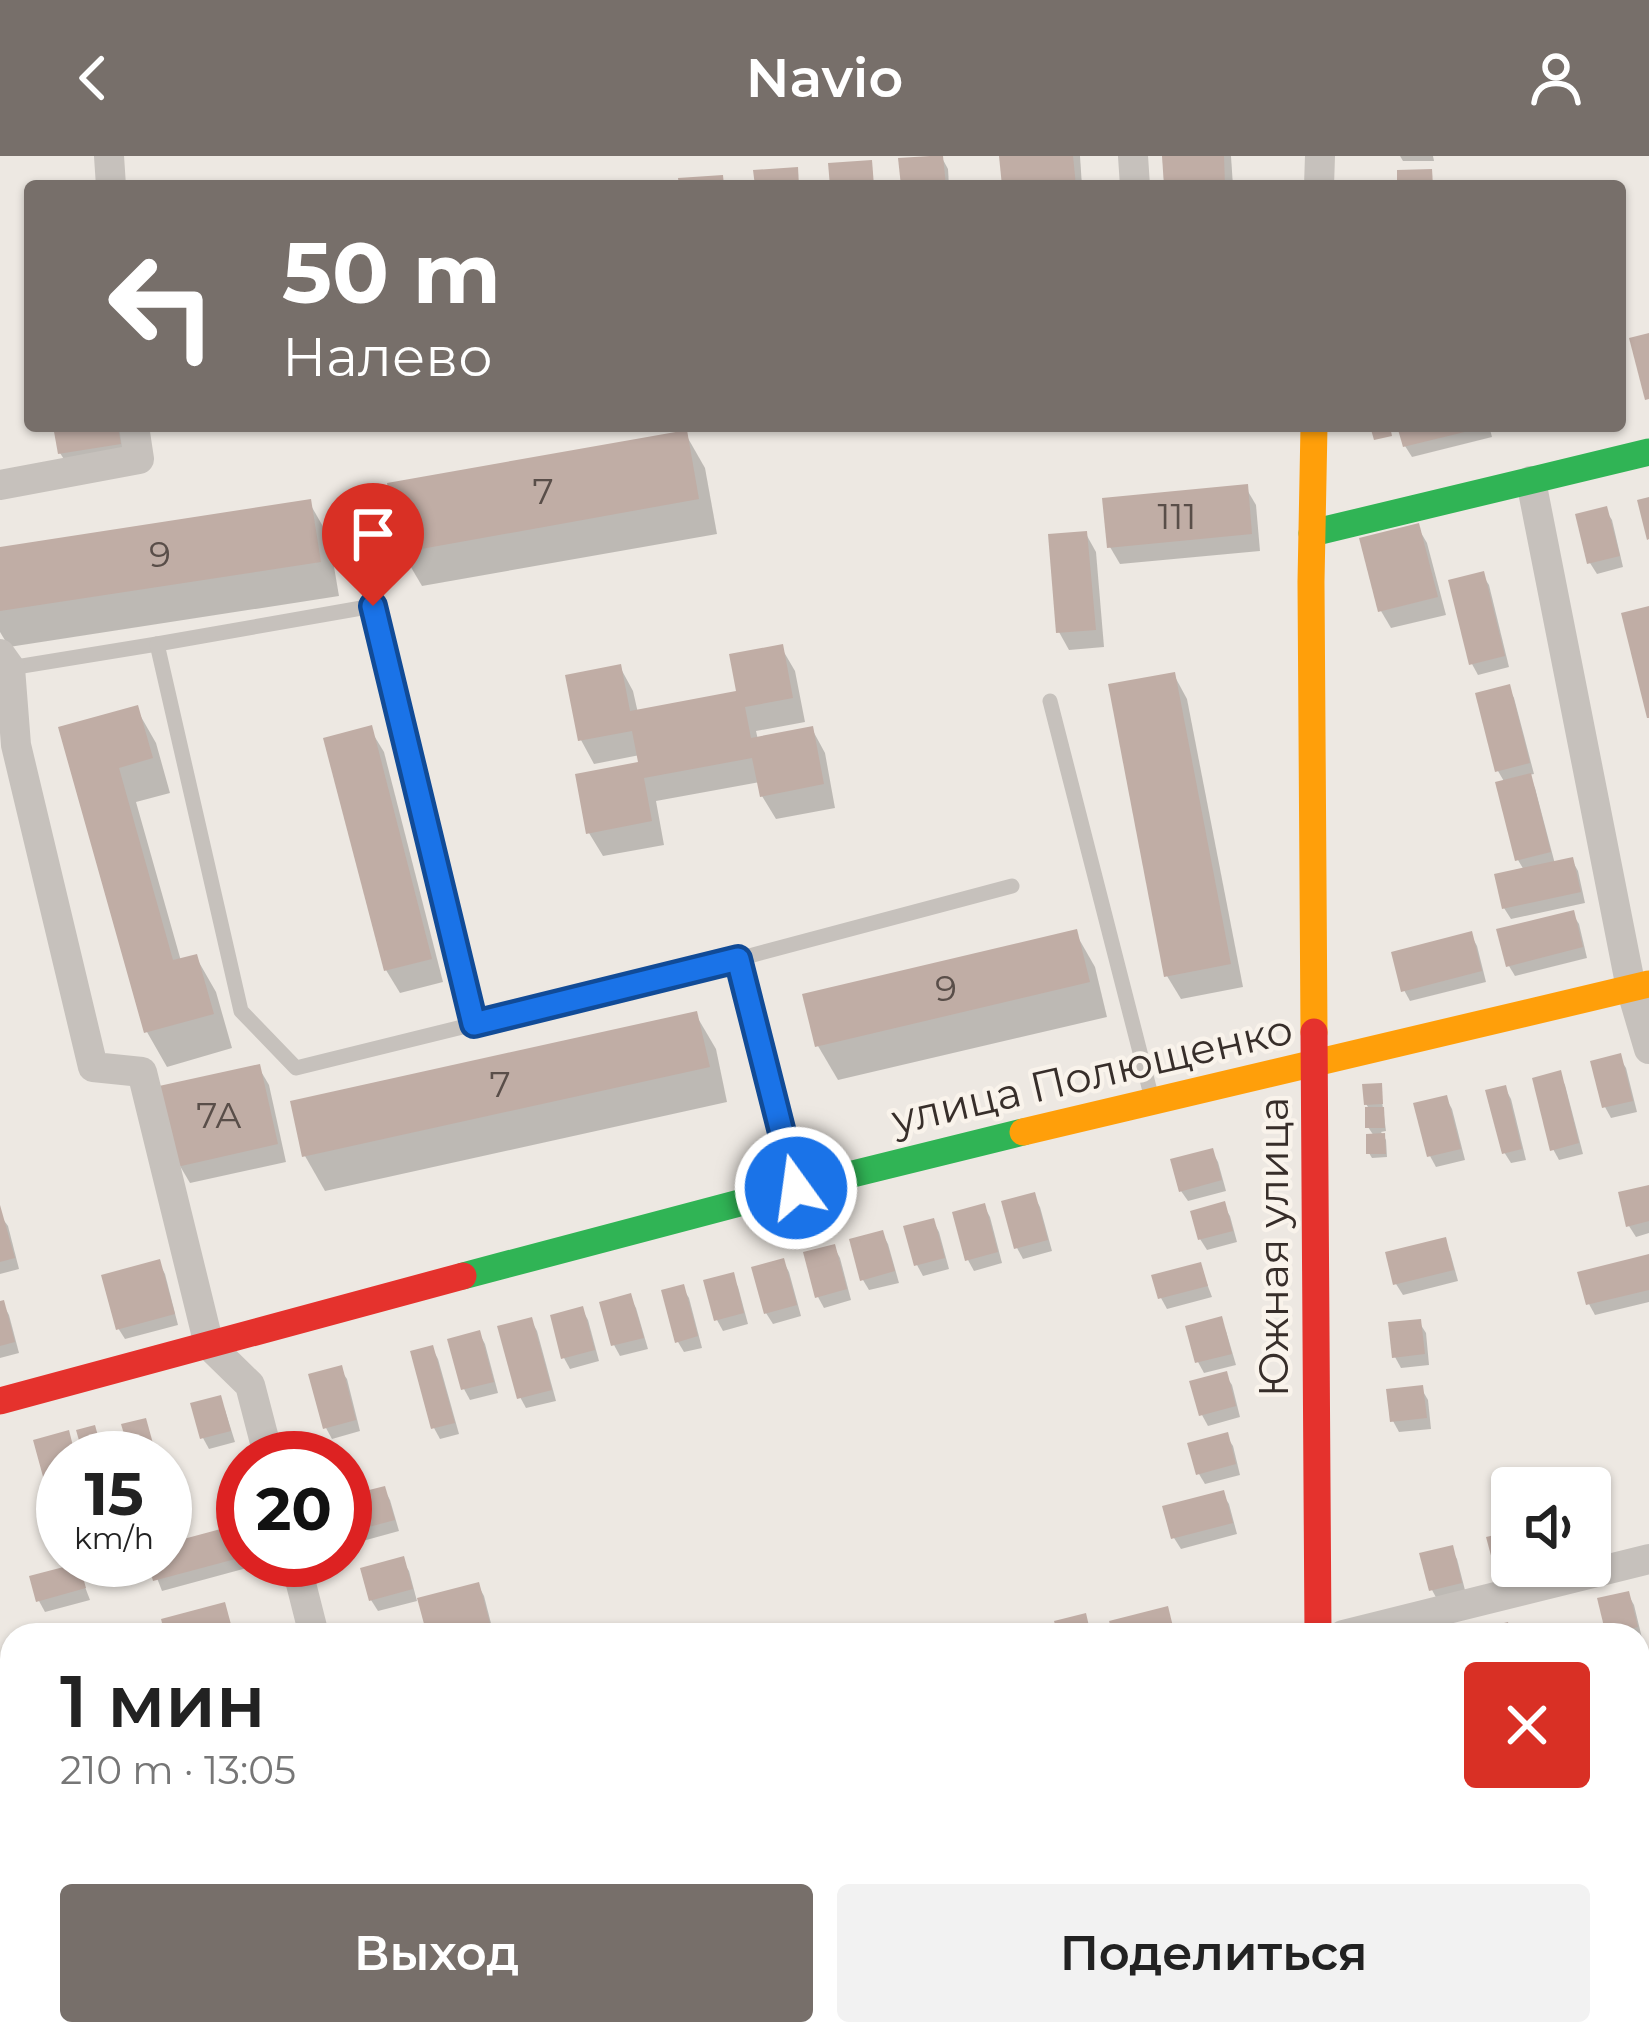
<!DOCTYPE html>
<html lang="ru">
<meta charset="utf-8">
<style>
body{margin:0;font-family:Montserrat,sans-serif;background:#f2f2f2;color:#222;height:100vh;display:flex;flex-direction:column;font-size:45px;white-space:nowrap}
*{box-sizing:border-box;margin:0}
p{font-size:39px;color:#767676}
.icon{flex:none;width:66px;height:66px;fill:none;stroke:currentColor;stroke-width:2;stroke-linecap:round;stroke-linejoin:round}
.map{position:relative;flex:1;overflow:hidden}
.side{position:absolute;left:0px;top:1467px;width:1650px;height:423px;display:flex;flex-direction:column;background:#fff;border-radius:36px 36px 0 0;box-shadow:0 3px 9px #0004}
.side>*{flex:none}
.hud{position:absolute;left:24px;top:24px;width:1602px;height:252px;border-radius:12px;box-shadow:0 3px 9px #0004;background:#776f6a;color:#fff;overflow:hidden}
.buttons{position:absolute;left:1491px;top:1311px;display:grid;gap:24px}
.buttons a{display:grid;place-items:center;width:120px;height:120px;border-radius:12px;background:#fff;box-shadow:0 3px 9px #0004;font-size:60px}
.speed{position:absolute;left:36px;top:1275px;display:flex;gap:24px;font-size:60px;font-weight:700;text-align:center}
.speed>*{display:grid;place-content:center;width:156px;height:156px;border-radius:50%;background:#fff;box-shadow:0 3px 9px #0004;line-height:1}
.speed small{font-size:30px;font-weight:400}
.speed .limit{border:18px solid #d22;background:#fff;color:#111}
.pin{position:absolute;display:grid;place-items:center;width:102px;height:102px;color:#fff;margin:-123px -51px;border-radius:50% 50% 50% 0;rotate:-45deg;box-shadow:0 0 12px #0007}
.pin .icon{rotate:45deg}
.me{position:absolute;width:132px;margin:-66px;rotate:346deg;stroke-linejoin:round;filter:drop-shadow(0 0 9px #0008)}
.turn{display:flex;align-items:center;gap:42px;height:252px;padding:0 60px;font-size:54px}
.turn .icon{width:156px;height:156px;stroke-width:2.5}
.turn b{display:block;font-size:84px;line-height:102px}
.round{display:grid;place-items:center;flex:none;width:126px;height:126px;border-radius:12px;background:#f2f2f2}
.headline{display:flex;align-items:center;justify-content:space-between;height:204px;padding:0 60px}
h1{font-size:72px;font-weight:600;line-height:90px}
.button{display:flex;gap:24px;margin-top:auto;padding:24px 60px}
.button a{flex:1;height:138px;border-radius:12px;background:#776f6a;color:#fff;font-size:48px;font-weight:600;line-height:138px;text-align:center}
.button a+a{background:#f2f2f2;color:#222}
header{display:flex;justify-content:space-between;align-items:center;height:156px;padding:0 60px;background:#776f6a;color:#fff;font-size:54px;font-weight:600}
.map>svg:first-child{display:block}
.shadow{fill:#0003}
.building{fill:#c0ada5}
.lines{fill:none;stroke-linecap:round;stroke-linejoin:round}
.lane{stroke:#c6c1bc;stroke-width:15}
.street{stroke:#c6c1bc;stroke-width:30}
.fast{stroke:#30b455;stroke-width:27}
.slow{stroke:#ff9f0a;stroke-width:27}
.jam{stroke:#e5322d;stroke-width:27}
.route-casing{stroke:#114b97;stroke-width:30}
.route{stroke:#1a73e8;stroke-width:21}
.labels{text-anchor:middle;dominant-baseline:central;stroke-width:9;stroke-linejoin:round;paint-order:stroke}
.number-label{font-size:36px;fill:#594e49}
.street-label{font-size:42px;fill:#372e2a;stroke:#f9f3eb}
</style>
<header><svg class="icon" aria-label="back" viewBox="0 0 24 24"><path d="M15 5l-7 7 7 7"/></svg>Navio<svg class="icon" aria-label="person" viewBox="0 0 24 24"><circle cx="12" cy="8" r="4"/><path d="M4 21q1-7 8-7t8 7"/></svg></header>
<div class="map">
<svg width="1649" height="1888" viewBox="0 0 1649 1888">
<rect width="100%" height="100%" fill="#ede8e2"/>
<!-- shadow -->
<g class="shadow">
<path d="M 1002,0 L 1080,0 L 1082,30 L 1005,30 Z"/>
<path d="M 1165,0 L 1231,0 L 1233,30 L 1167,30 Z"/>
<path d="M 1400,0 L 1433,0 L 1434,5 L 1403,5 Z"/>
<path d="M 942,2 L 948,13 L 949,30 L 904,30 Z"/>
<path d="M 648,27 L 650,30 L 609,30 Z"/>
<path d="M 56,270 L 121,270 L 125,299 L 67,308 L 60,297 Z"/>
<path d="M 1400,270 L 1489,270 L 1492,281 L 1412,301 L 1405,290 Z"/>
<path d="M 685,277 L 705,312 L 717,378 L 422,430 L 402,396 Z"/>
<path d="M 1246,332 L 1256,349 L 1260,395 L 1120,408 L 1110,391 Z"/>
<path d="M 309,346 L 329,381 L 339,440 L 9,491 L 0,476 L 0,394 Z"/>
<path d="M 1605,353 L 1612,364 L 1623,411 L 1597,418 L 1590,407 Z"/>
<path d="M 1417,370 L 1427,387 L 1446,459 L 1391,472 L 1381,455 Z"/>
<path d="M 1086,378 L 1096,396 L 1104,491 L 1069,494 L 1059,476 Z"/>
<path d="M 1482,418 L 1489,429 L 1509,511 L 1478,519 L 1472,508 Z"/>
<path d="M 781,491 L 795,515 L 805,566 L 756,575 L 758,584 L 812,573 L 825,597 L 835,652 L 776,663 L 762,640 L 760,626 L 656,645 L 664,689 L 603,700 L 589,677 L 641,608 L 640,599 L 594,608 L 581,584 L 620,511 L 633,535 L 638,557 L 739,538 Z"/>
<path d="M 1174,519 L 1187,543 L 1243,831 L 1181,843 L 1167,820 Z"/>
<path d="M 1508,531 L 1514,542 L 1534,618 L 1528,619 L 1535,632 L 1555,708 L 1572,704 L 1578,715 L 1585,747 L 1511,763 L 1504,752 L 1524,714 L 1518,704 L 1499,628 L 1505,627 L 1498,615 Z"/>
<path d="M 136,552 L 156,587 L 170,637 L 136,646 L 181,805 L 196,801 L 216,836 L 232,892 L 167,911 L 147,876 L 61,573 Z"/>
<path d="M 370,573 L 384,596 L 443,826 L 400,837 L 386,814 Z"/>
<path d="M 1572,757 L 1579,768 L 1587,802 L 1515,820 L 1509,810 Z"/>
<path d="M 1075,776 L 1095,811 L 1107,861 L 838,924 L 818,890 Z"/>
<path d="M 1471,779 L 1477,790 L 1486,826 L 1410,845 L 1404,834 Z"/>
<path d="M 696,859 L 716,893 L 727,946 L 325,1035 L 305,1000 Z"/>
<path d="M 1619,901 L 1626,912 L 1637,956 L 1611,962 L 1605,951 Z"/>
<path d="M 259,912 L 269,929 L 286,1006 L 190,1027 L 180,1010 Z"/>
<path d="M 1559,918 L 1565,929 L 1583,998 L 1559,1004 L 1553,993 Z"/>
<path d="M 1380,930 L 1386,975 L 1381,976 L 1386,984 L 1387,1001 L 1372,1002 L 1369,997 L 1374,980 L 1368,971 L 1370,954 L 1366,948 Z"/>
<path d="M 1505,932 L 1511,943 L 1526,1004 L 1511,1007 L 1504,996 Z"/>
<path d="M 1446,942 L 1452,953 L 1465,1004 L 1436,1011 L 1430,1000 Z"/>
<path d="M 1212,995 L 1218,1006 L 1226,1035 L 1188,1045 L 1181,1035 Z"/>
<path d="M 1649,1032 L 1649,1077 L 1636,1081 L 1629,1070 Z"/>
<path d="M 1034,1040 L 1040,1051 L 1052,1095 L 1023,1103 L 1017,1092 Z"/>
<path d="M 1223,1049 L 1230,1060 L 1237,1086 L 1207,1094 L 1200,1083 Z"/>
<path d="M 984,1050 L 990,1061 L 1002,1107 L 974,1115 L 968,1104 Z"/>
<path d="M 0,1059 L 8,1070 L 19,1113 L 0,1118 Z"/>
<path d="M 933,1065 L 939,1076 L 949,1113 L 923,1120 L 917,1109 Z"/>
<path d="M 882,1077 L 888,1088 L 899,1127 L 869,1134 L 863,1124 Z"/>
<path d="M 1444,1085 L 1450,1096 L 1458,1125 L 1403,1139 L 1396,1128 Z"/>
<path d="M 834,1091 L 840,1102 L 851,1144 L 824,1152 L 818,1141 Z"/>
<path d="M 1649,1101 L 1649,1146 L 1595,1159 L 1589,1148 Z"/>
<path d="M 783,1105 L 789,1116 L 801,1160 L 773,1168 L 766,1157 Z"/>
<path d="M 159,1107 L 165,1118 L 178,1169 L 125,1183 L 118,1172 Z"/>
<path d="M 1200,1109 L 1212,1141 L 1167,1153 L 1161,1142 Z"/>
<path d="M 732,1120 L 738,1131 L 748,1168 L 723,1175 L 717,1164 Z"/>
<path d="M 682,1131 L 689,1142 L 702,1192 L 684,1196 L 678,1186 Z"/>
<path d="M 630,1141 L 636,1152 L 648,1193 L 620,1200 L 614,1189 Z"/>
<path d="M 0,1148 L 3,1148 L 9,1159 L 19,1197 L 0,1202 Z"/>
<path d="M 582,1153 L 588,1164 L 599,1205 L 570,1213 L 564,1202 Z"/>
<path d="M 531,1164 L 537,1175 L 556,1245 L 526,1252 L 520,1241 Z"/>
<path d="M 1220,1164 L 1226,1175 L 1236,1209 L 1204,1217 L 1198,1206 Z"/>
<path d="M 1419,1166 L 1426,1177 L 1429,1209 L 1401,1212 L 1395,1201 Z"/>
<path d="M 479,1177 L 485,1188 L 498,1237 L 470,1244 L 464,1233 Z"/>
<path d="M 432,1192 L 438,1203 L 459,1278 L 440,1283 L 434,1272 Z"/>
<path d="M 340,1213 L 347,1223 L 360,1275 L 332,1283 L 326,1272 Z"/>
<path d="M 1225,1218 L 1232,1229 L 1240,1261 L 1208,1270 L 1202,1259 Z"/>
<path d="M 1421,1232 L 1428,1244 L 1431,1273 L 1399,1276 L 1393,1265 Z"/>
<path d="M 219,1243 L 225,1254 L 235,1286 L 209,1293 L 203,1282 Z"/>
<path d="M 67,1278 L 77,1302 L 63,1302 L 63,1335 L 54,1338 L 48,1327 Z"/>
<path d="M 1226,1279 L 1233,1290 L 1240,1319 L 1205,1328 L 1199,1318 Z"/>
<path d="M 165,1330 L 175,1368 L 165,1370 Z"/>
<path d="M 384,1333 L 390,1344 L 399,1375 L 359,1386 L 353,1375 L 345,1344 Z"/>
<path d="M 1222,1337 L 1229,1348 L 1237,1378 L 1181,1393 L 1174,1382 Z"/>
<path d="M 243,1370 L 243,1404 L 261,1404 L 262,1408 L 162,1435 L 150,1404 L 165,1404 L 165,1391 Z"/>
<path d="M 1512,1378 L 1512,1410 L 1526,1410 L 1530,1426 L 1506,1432 L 1499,1421 Z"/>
<path d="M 1451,1392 L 1457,1403 L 1466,1438 L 1438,1445 L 1432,1434 Z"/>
<path d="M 402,1404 L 409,1415 L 417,1445 L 378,1455 L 371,1444 Z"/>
<path d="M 77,1410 L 90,1444 L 45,1456 L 39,1445 Z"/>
<path d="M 478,1429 L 484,1440 L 494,1479 L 430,1479 Z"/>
<path d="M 1628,1438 L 1634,1449 L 1642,1482 L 1638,1483 L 1638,1479 L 1610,1479 L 1601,1445 Z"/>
<path d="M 136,1878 L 170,1878 L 171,1880 L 142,1888 Z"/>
<path d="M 1600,1878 L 1621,1878 L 1623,1888 L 1603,1888 Z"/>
</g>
<!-- building -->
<g class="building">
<path d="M 930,0 L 943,0 L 946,30 L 901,30 L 898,2 Z"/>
<path d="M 999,0 L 1073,0 L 1076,30 L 1002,30 Z"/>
<path d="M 1162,0 L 1224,0 L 1225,30 L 1164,30 Z"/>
<path d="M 872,4 L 874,30 L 830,30 L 828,7 Z"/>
<path d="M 798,11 L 799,30 L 755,30 L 753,14 Z"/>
<path d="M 1432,13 L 1433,30 L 1397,30 L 1397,14 Z"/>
<path d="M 723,19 L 724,30 L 679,30 L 678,22 Z"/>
<path d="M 1649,177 L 1649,243 L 1645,244 L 1629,182 Z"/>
<path d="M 53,270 L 118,270 L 121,288 L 58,298 Z"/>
<path d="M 1370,270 L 1390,270 L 1392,280 L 1374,284 Z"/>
<path d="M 1397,270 L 1481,270 L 1481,272 L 1403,291 Z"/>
<path d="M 687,274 L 699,343 L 399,397 L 387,327 Z"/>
<path d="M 1248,328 L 1252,378 L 1107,392 L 1102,342 Z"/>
<path d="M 1649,341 L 1649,383 L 1647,384 L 1637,344 Z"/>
<path d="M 311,343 L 321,406 L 0,455 L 0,391 Z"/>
<path d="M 1607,350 L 1620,400 L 1587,408 L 1575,358 Z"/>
<path d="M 1419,367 L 1438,441 L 1378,456 L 1359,382 Z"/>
<path d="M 1087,375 L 1096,474 L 1056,477 L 1048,378 Z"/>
<path d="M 1484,415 L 1505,500 L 1469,509 L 1448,424 Z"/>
<path d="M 1649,450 L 1649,562 L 1647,562 L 1621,457 Z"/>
<path d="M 783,488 L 793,542 L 745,551 L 751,582 L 813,570 L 824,628 L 760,641 L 752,602 L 644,622 L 652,665 L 586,678 L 575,618 L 638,606 L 632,575 L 578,585 L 565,519 L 621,508 L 630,555 L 736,535 L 729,498 Z"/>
<path d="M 1175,516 L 1231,808 L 1164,821 L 1108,528 Z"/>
<path d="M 1510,528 L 1530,607 L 1495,616 L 1475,537 Z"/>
<path d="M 138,549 L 153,602 L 119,612 L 173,804 L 197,798 L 214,858 L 144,877 L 58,571 Z"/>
<path d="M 372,569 L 432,803 L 384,815 L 323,582 Z"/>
<path d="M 1531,617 L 1551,696 L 1515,705 L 1495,626 Z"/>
<path d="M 1573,701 L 1581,736 L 1502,753 L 1494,718 Z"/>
<path d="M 1574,754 L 1583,791 L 1506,811 L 1496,773 Z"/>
<path d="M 1077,773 L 1090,826 L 815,891 L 802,838 Z"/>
<path d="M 1472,775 L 1482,815 L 1401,836 L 1391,796 Z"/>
<path d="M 697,855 L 710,911 L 302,1001 L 290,945 Z"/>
<path d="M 1621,897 L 1633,945 L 1602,952 L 1590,905 Z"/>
<path d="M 260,908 L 278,988 L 177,1011 L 159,930 Z"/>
<path d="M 1561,914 L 1579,987 L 1550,995 L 1532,922 Z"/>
<path d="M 1382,927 L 1383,948 L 1364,949 L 1362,928 Z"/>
<path d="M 1506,929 L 1522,993 L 1502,998 L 1485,934 Z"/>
<path d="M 1447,939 L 1461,993 L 1427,1001 L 1413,947 Z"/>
<path d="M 1365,951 L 1384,951 L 1385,972 L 1365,972 Z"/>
<path d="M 1385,977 L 1386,998 L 1366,998 L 1366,978 Z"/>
<path d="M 1213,992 L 1222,1024 L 1179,1036 L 1170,1003 Z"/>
<path d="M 1649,1029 L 1649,1065 L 1626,1071 L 1618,1036 Z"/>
<path d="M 1035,1036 L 1048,1084 L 1014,1093 L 1001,1045 Z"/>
<path d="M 1225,1045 L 1233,1075 L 1198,1084 L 1190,1055 Z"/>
<path d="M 985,1047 L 998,1096 L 965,1105 L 952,1056 Z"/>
<path d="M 0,1049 L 15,1102 L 0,1106 Z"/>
<path d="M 934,1062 L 945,1102 L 914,1110 L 903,1070 Z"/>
<path d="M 883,1074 L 895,1115 L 860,1125 L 849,1083 Z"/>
<path d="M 1446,1081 L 1454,1114 L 1393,1129 L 1385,1096 Z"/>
<path d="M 835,1088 L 847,1133 L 815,1142 L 803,1096 Z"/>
<path d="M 1649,1098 L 1649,1134 L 1586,1149 L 1577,1116 Z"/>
<path d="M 784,1102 L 797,1149 L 764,1158 L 751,1111 Z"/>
<path d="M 160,1103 L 175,1158 L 116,1174 L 101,1119 Z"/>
<path d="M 1201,1106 L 1208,1130 L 1158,1143 L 1151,1119 Z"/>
<path d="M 734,1116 L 744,1157 L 714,1165 L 703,1124 Z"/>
<path d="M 684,1128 L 698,1180 L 675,1187 L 661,1134 Z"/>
<path d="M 631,1137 L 644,1182 L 611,1190 L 599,1146 Z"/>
<path d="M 4,1144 L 15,1186 L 0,1190 L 0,1145 Z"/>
<path d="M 583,1150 L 595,1194 L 561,1203 L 550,1159 Z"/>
<path d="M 1222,1160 L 1232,1198 L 1195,1207 L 1185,1170 Z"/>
<path d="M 532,1161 L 552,1234 L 517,1243 L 497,1170 Z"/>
<path d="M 1421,1163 L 1425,1198 L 1392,1202 L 1388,1166 Z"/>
<path d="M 480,1174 L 494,1226 L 461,1234 L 447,1183 Z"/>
<path d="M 433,1189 L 455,1267 L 431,1273 L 410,1195 Z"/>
<path d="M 342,1209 L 356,1264 L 323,1273 L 308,1218 Z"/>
<path d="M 1227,1215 L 1236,1250 L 1199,1260 L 1189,1225 Z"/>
<path d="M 1423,1229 L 1427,1262 L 1390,1266 L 1386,1233 Z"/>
<path d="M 221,1239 L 231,1275 L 200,1283 L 190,1247 Z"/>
<path d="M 146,1262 L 157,1302 L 131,1302 L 121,1268 Z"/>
<path d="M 95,1269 L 104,1302 L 84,1302 L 76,1274 Z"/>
<path d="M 69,1274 L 76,1302 L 63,1302 L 63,1323 L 45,1328 L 33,1284 Z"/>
<path d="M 1228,1276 L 1236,1308 L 1196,1319 L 1187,1287 Z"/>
<path d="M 385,1330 L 395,1364 L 350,1376 L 345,1356 L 345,1340 Z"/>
<path d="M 1224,1334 L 1233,1367 L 1171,1383 L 1162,1350 Z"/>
<path d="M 243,1367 L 243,1401 L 153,1425 L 147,1404 L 165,1404 L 165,1388 Z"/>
<path d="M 1512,1375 L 1512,1410 L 1525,1410 L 1527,1415 L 1497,1422 L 1486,1381 Z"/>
<path d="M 1453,1389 L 1462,1427 L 1429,1435 L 1419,1397 Z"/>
<path d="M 404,1400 L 413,1433 L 369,1445 L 360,1412 Z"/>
<path d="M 79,1407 L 86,1432 L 36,1446 L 29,1420 Z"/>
<path d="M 479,1426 L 491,1471 L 460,1479 L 427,1479 L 417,1442 Z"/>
<path d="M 1629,1435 L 1638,1471 L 1606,1479 L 1597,1442 Z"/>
<path d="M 225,1446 L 233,1476 L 223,1479 L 165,1479 L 161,1463 Z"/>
<path d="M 1168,1450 L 1175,1479 L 1113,1479 L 1109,1465 Z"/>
<path d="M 1086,1457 L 1091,1479 L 1058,1479 L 1054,1465 Z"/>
<path d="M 1508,1466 L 1511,1479 L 1465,1479 L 1465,1477 Z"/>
<path d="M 1208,1878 L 1226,1878 L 1229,1888 L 1176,1888 Z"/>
<path d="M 1384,1878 L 1419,1878 L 1422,1888 L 1387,1888 Z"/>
</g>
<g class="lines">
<!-- lane -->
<g class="lane">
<path d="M 10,512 L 157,488"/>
<path d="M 1050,545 L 1152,943"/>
<path d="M 738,803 L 1012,730"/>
<path d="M 474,868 L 373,450 L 157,488 L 241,855 L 296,912 L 738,803 L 796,1029"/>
</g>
<!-- street -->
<g class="street">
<path d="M 109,0 L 111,30"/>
<path d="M 1133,0 L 1135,30"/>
<path d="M 1319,30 L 1320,0"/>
<path d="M 1531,325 L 1631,832 L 1649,893"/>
<path d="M 0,329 L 139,303 L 134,270"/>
<path d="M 0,498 L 10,512 L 16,589 L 93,911 L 142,916 L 209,1189 L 250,1229 L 269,1302"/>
<path d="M 295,1404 L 314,1479"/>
<path d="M 1343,1479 L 1649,1403"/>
<path d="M 0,1644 L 12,1698"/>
<path d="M 0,1811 L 12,1808"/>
<path d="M 52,1878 L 54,1888"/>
<path d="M 414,1878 L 416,1888"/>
<path d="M 1320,1878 L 1320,1888"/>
</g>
<!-- fast -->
<g class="fast">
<path d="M 1312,377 L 1649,296"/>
<path d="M 463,1120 L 796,1032 L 1023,976"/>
</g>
<!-- slow -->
<g class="slow">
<path d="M 1314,876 L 1311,426 L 1314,270"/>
<path d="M 1023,976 L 1649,828"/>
</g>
<!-- jam -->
<g class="jam">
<path d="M 1314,876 L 1318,1479"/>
<path d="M 0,1245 L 463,1120"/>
</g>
</g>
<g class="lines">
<defs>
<path id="route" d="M 373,450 L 474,868 L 738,803 L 796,1032"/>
</defs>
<!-- route casing -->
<use href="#route" class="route-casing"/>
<!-- route -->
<use href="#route" class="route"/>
</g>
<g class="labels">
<!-- number labels -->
<g class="number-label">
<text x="543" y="335">7</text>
<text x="1177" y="360">111</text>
<text x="160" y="398">9</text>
<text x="946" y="832">9</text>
<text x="500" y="928">7</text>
<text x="219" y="959">7А</text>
</g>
<!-- street labels -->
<g class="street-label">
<text transform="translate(1092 918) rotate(-13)">улица Полющенко</text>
<text transform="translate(1273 1091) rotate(-90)">Южная улица</text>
</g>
</g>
</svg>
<div class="buttons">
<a><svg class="icon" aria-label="sound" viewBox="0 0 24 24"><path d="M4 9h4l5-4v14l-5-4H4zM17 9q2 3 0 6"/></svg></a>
</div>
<div class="speed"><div>15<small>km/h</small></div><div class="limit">20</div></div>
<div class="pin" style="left:373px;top:450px;background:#d93025"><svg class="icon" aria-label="arrive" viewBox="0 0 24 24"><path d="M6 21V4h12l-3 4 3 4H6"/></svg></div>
<svg class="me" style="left:796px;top:1032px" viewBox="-20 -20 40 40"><circle r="17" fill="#1a73e8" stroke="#fff" stroke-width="3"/><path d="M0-11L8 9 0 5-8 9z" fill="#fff"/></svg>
<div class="hud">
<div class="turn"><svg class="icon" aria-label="left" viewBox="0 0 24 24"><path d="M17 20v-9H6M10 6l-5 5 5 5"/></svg><div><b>50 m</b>Налево</div></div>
</div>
<section class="side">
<div class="headline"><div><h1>1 мин</h1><p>210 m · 13:05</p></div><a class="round" style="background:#d93025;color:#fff"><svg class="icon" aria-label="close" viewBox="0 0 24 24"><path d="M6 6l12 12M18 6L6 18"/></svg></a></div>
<div class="button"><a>Выход</a><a>Поделиться</a></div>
</section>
</div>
